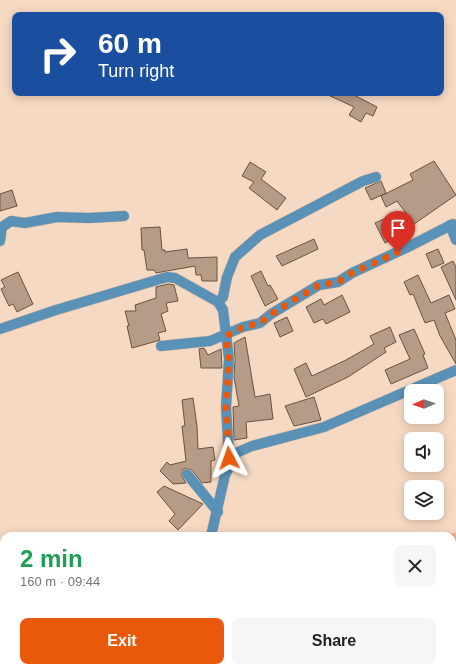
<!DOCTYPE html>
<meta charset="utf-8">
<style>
body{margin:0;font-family:Arial,sans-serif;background:#f6f6f6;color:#222;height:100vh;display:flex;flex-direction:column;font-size:15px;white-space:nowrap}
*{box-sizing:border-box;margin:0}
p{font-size:13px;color:#767676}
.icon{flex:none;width:22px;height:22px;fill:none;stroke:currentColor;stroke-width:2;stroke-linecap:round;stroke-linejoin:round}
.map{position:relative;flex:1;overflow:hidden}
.drawer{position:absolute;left:0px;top:532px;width:456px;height:140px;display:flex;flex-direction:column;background:#fff;border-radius:12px 12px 0 0;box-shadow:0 2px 10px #0003}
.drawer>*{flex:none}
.guide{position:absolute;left:12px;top:12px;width:432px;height:84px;border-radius:8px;box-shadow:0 2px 10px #0003;background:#1a4fa0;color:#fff;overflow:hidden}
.needle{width:26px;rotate:268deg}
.tools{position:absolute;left:404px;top:384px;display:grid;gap:8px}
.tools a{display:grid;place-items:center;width:40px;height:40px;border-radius:8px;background:#fff;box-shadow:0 2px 10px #0003;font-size:20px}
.pin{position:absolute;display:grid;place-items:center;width:34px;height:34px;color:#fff;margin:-41px -17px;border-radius:50% 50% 50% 0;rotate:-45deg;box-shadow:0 0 4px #0007}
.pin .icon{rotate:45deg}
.me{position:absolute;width:44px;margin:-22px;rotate:356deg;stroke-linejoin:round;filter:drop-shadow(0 0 3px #0008)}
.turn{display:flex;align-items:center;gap:14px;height:84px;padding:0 20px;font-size:18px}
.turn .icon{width:52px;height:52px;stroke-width:2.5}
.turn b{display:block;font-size:28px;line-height:34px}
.round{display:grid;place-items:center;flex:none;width:42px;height:42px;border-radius:8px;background:#f6f6f6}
.head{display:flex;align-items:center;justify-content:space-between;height:68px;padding:0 20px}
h1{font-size:24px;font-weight:700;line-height:30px;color:#1e9e55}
.action{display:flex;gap:8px;margin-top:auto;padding:8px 20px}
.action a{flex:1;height:46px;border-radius:8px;background:#ea580c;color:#fff;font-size:16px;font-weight:700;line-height:46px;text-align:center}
.action a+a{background:#f6f6f6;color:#222}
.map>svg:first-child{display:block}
.green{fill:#ebb387}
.building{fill:#b69b86;stroke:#6b533f}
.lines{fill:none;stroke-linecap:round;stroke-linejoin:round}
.minor-casing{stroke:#d0b6a2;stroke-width:11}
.minor{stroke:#5a92b7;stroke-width:10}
.route{stroke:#ea580c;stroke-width:7;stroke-dasharray:0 12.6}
</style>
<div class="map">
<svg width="456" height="672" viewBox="0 0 456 672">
<rect width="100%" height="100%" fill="#f6d9c2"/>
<!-- green -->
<path class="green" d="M 456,533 L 456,613 L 452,608 L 452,536 L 426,536 Z"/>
<!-- building -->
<g class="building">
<path d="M 324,93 L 350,93 L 377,107 L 373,116 L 366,113 L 361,122 L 349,115 L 354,107 Z"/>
<path d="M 434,161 L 456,195 L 414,224 L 397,201 L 386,207 L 381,196 L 413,180 L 410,174 Z"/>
<path d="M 250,162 L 266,172 L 261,179 L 286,198 L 277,210 L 249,188 L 254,182 L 242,176 Z"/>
<path d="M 381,181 L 386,193 L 371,200 L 365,188 Z"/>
<path d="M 12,190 L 17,206 L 0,211 L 0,194 Z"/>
<path d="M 384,219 L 394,238 L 385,243 L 375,223 Z"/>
<path d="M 160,227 L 162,250 L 165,250 L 165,252 L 187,249 L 188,258 L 217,257 L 217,281 L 202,281 L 201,275 L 196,275 L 195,266 L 156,273 L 154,270 L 147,270 L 144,250 L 142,250 L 141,228 Z"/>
<path d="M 314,239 L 318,249 L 282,266 L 276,256 Z"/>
<path d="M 438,249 L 444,263 L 432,268 L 426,254 Z"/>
<path d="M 453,261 L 456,267 L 456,300 L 441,267 Z"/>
<path d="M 261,271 L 268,286 L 270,285 L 278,299 L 265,306 L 251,276 Z"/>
<path d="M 18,272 L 33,304 L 17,312 L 13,304 L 9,306 L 1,289 L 5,287 L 1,280 Z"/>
<path d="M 418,275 L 431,303 L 449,295 L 455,309 L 445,313 L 456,340 L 456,364 L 440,336 L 434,320 L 425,323 L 413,294 L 410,295 L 404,282 Z"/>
<path d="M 168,284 L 174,285 L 178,301 L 166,303 L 168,311 L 161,314 L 166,331 L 158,333 L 160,340 L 157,341 L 132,348 L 127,326 L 129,326 L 125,311 L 136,311 L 135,305 L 156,298 L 156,287 Z"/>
<path d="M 342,295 L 350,312 L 326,324 L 323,319 L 314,323 L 306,307 L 321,299 L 324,305 Z"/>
<path d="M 287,317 L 293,331 L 280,337 L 274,323 Z"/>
<path d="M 390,327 L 396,342 L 384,348 L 386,352 L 348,377 L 306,397 L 294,369 L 306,363 L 312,376 L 346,360 L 374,344 L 370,336 Z"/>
<path d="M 414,329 L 425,354 L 423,355 L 428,368 L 391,384 L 385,370 L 410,359 L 399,335 Z"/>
<path d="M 245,337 L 255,397 L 270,394 L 273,419 L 246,422 L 247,438 L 234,440 L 233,407 L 239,406 L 234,377 L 235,359 L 234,343 Z"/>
<path d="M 204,348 L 208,355 L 221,349 L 222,368 L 201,368 L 199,349 Z"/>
<path d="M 314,397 L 321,420 L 294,426 L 285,406 Z"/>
<path d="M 193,398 L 197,426 L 198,449 L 213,447 L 215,460 L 211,461 L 211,482 L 202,483 L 192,470 L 186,468 L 183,469 L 181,475 L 186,483 L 173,484 L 160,471 L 167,462 L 170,465 L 186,461 L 182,426 L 185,426 L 182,400 Z"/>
<path d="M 164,486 L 203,504 L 178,530 L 169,521 L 175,514 L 157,492 Z"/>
</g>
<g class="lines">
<defs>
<g id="minor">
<path d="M 450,225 L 456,240"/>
<path d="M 0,241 L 2,227 L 11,221 L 25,223 L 57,217 L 89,218 L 124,216"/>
<path d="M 218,302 L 223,297 L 227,277 L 235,257 L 260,235 L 363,181 L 376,177"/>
<path d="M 0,329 L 56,310 L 167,277 L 175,278 L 218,302 L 223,310 L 229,359 L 226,407 L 229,458 L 225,475"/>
<path d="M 161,346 L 210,341 L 243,327 L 260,323 L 271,314 L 319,285 L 338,282 L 352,273 L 408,247 L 453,224"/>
<path d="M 187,474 L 218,512"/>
<path d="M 211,536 L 225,475 L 236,453 L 252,446 L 324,427 L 456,370"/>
<path d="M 44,668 L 47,672"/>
<path d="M 96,668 L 99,672"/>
<path d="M 384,668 L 385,672"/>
<path d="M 141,672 L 144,668"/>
<path d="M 270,672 L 280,668"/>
</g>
</defs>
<!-- minor casing -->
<use href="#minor" class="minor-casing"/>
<!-- minor -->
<use href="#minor" class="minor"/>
</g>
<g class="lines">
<!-- route -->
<path class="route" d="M 229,458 L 226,407 L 229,359 L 226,336 L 243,327 L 260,323 L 271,314 L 319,285 L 338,282 L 352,273 L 398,252"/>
</g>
</svg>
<div class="tools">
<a><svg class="needle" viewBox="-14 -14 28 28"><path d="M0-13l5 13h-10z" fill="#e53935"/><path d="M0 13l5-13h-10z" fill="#767676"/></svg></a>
<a><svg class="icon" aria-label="sound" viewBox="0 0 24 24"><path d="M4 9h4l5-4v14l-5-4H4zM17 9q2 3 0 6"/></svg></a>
<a><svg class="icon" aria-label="layers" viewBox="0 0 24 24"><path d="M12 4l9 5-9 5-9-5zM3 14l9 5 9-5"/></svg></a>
</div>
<div class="pin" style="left:398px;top:252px;background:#d93025"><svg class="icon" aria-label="arrive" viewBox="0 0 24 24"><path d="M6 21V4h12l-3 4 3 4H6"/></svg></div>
<svg class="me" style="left:229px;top:458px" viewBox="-20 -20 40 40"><path d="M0-17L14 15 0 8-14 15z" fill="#ea580c" stroke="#fff" stroke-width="4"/></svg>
<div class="guide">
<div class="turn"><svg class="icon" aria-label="right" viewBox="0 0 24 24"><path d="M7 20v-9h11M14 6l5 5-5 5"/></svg><div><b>60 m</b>Turn right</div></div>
</div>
<section class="drawer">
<div class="head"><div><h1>2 min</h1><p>160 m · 09:44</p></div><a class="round"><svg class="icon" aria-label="close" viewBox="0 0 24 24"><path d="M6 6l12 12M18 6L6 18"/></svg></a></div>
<div class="action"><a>Exit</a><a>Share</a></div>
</section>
</div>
